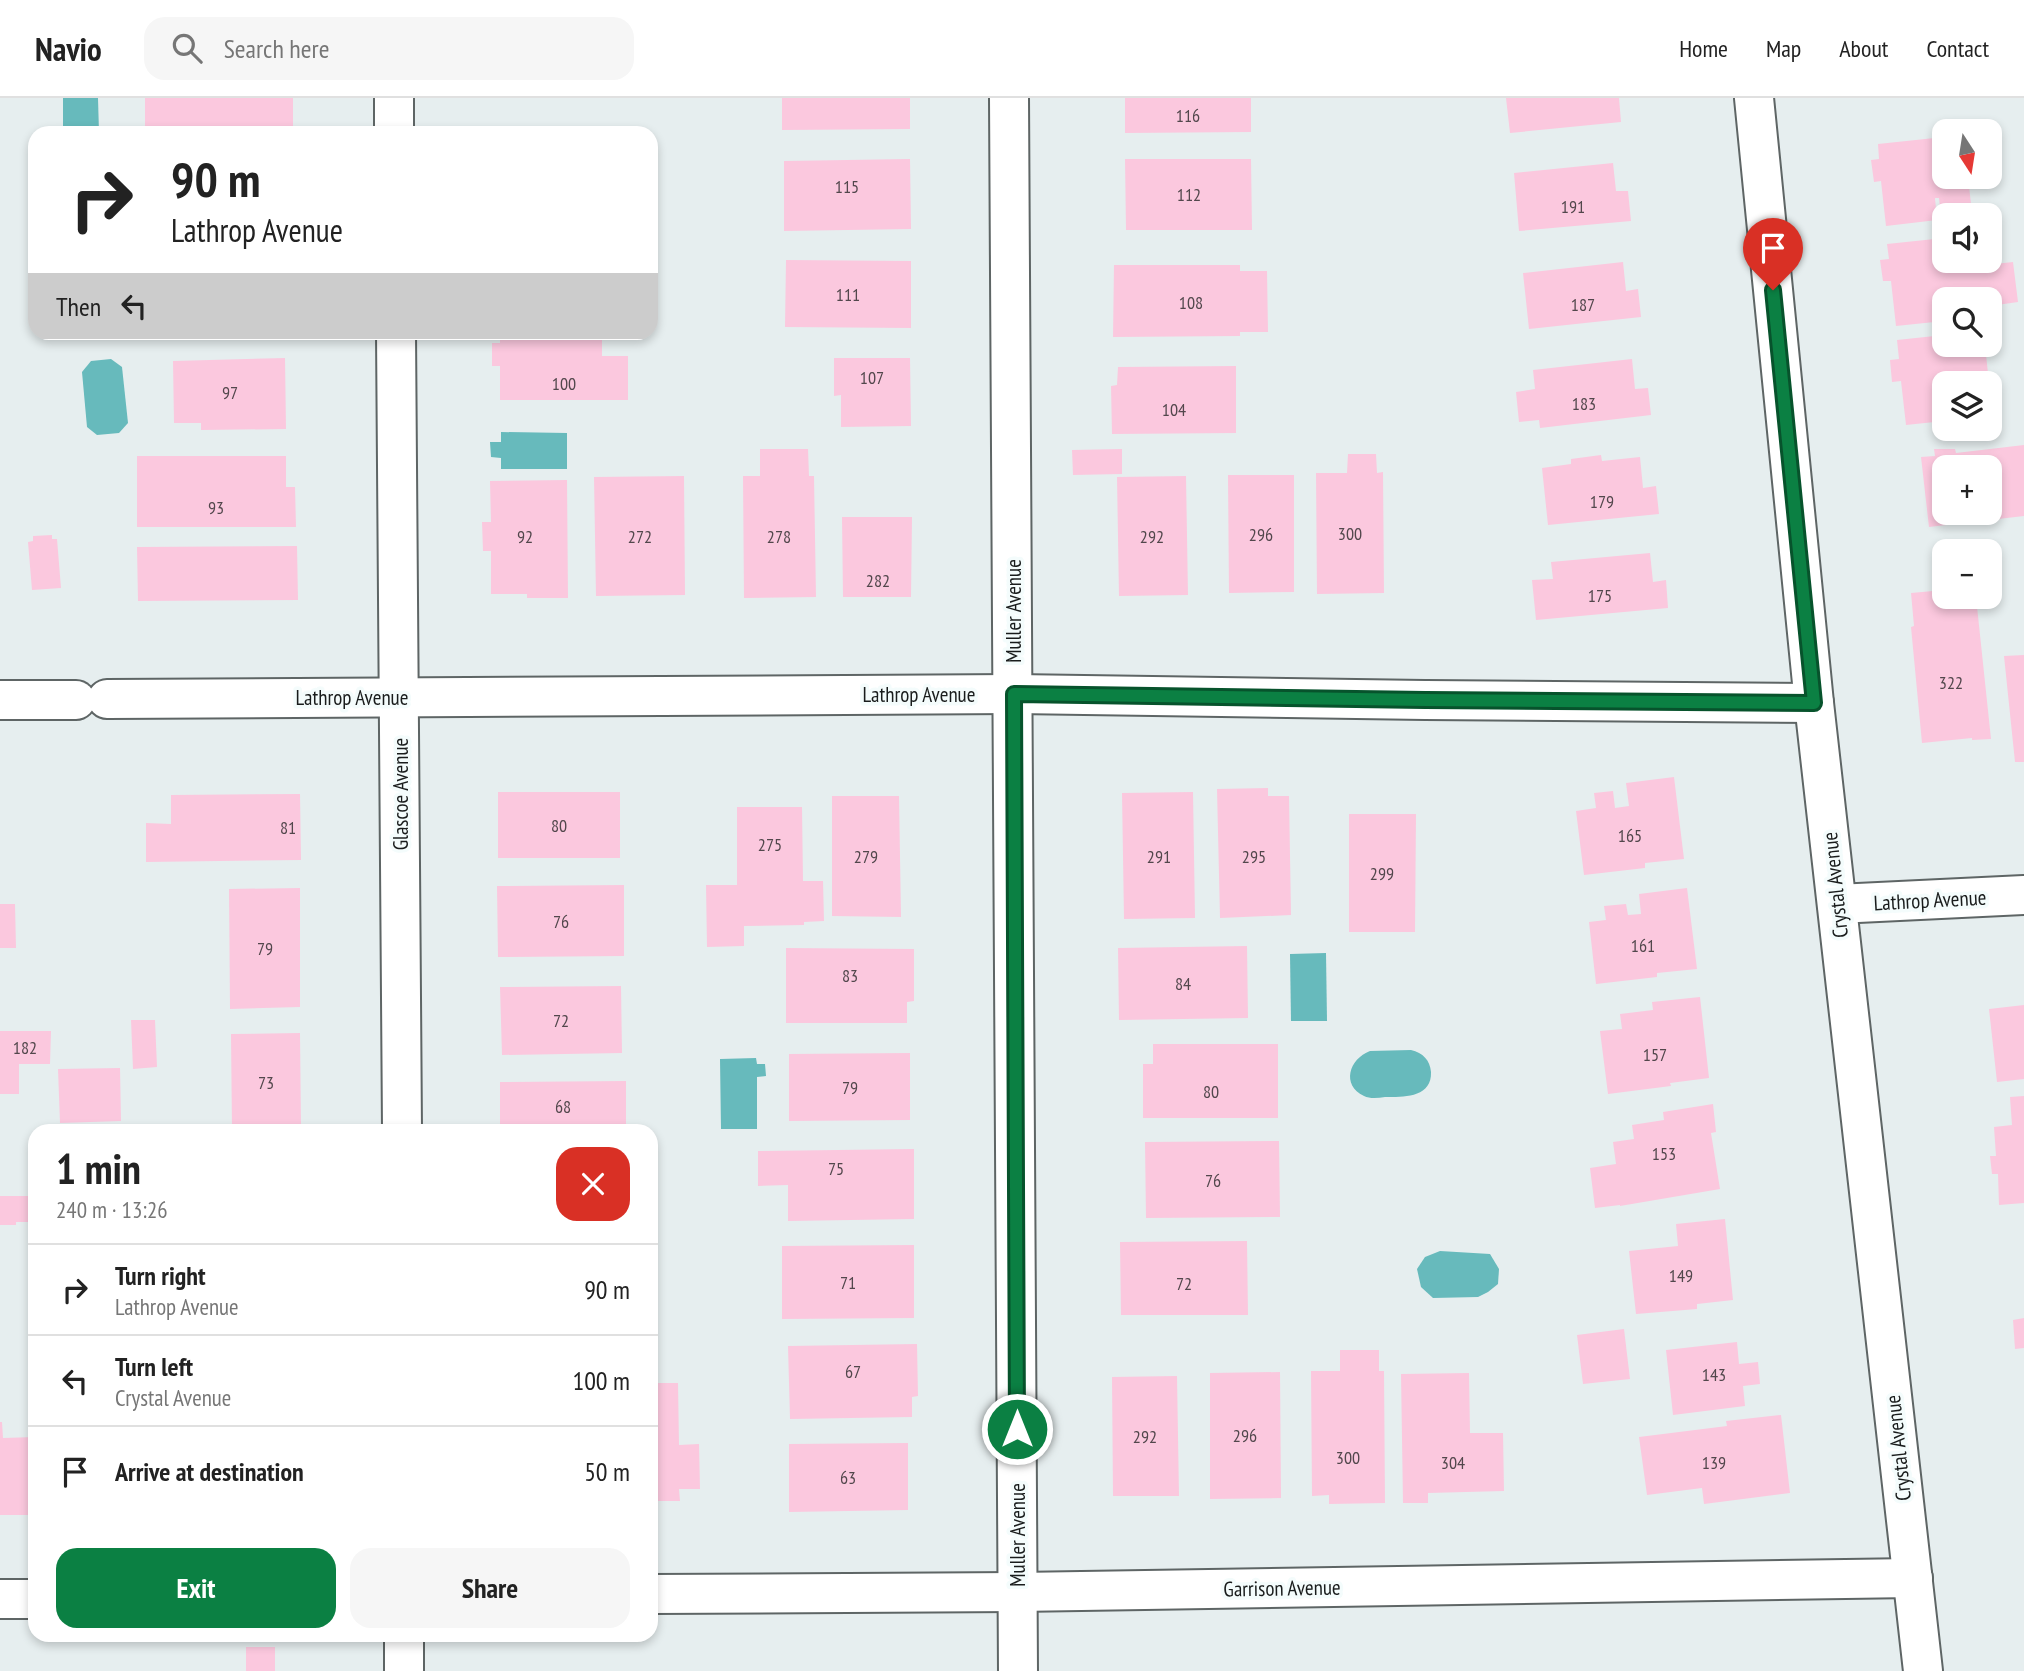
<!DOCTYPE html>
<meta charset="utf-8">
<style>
body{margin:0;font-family:"PT Sans Narrow",sans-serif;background:#f6f6f6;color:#222;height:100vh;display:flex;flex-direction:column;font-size:26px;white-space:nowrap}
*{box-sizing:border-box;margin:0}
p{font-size:23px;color:#767676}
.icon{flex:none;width:38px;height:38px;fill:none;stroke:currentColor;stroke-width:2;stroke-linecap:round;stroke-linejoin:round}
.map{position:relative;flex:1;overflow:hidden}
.drawer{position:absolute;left:28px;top:1026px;width:630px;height:518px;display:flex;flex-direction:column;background:#fff;border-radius:21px;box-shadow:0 4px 10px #0003}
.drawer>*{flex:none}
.guide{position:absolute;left:28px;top:28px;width:630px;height:214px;border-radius:21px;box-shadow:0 4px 10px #0003;background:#fff;color:#222;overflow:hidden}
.needle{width:46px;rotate:168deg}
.tools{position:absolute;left:1932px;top:21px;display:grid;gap:14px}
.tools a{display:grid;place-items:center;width:70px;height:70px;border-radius:14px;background:#fff;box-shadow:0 4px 10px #0003;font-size:35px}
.pin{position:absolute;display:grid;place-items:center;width:60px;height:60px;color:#fff;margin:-72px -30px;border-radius:50% 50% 50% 0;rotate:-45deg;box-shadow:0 0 7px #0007}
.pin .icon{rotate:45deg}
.me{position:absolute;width:77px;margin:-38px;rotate:0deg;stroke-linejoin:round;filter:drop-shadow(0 0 5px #0008)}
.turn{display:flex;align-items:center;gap:24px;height:147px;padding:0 28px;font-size:32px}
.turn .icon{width:91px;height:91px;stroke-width:2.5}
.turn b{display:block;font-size:49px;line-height:60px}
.then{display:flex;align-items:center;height:66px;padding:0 28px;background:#0003;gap:14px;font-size:26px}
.round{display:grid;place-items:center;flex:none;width:74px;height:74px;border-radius:21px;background:#f6f6f6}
.head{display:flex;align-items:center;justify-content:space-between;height:119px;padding:0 28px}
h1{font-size:42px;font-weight:700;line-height:52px}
.action{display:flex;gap:14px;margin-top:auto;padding:14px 28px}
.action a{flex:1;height:80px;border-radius:21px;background:#0b8043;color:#fff;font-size:28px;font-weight:700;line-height:80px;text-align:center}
.action a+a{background:#f6f6f6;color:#222}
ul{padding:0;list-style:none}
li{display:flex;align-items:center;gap:21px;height:91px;padding:0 28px;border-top:2px solid #e0e0e0}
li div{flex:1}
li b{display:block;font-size:26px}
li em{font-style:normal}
header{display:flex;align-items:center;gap:42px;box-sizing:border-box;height:98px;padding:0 35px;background:#fff;border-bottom:2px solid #e0e0e0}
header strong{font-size:33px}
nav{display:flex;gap:38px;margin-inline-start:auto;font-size:24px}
.search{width:490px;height:63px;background:#f6f6f6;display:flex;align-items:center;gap:18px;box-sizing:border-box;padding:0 24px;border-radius:21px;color:#767676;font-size:26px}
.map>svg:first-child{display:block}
.water{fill:#67babc}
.building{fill:#fbc8de;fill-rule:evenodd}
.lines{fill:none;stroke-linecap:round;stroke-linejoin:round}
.street-casing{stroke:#5e6565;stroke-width:42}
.street{stroke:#fff;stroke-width:38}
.route-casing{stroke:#07532c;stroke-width:18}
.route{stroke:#0b8043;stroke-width:12}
.labels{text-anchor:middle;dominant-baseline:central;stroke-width:7;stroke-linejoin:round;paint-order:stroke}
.number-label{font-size:18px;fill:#52474c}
.street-label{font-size:21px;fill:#191c1c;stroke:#f4fcfc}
</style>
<header>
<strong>Navio</strong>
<div class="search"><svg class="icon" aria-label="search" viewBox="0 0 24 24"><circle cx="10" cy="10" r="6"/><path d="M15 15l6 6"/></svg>Search here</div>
<nav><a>Home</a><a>Map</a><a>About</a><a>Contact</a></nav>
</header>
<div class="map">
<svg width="2024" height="1573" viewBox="0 0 2024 1573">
<rect width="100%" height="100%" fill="#e6eeef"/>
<!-- water -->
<g class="water">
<path d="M 63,0 L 98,0 L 99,35 L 63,35 Z"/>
<path d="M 111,261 L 122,269 L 128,325 L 119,335 L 97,337 L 87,329 L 82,274 L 91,263 Z"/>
<path d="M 501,334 L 567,335 L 567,371 L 501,371 L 501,360 L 491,359 L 490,344 L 501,344 Z"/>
<path d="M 1326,855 L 1327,923 L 1291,923 L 1290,856 Z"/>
<path d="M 1411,952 C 1423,955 1430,962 1431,974 C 1432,1000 1403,999 1385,999 C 1378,1000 1370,1001 1364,998 C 1341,987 1349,961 1370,953 Z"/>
<path d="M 756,960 L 757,966 L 765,966 L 766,978 L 757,979 L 757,1031 L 721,1031 L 720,961 Z"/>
<path d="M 1440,1153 L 1490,1156 L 1499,1171 L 1498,1186 L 1488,1194 L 1478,1199 L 1433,1200 L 1421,1189 L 1417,1171 L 1425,1159 Z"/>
</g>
<!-- building -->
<g class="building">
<path d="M 145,0 L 293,0 L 293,33 L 145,35 Z"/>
<path d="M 782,0 L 910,0 L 910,31 L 782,32 Z"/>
<path d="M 1125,0 L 1251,0 L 1251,34 L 1125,35 Z"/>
<path d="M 1506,0 L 1619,0 L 1621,24 L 1510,35 Z"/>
<path d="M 1944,39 L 1944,79 L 1968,79 L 1972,115 L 1941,118 L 1939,100 L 1935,100 L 1937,122 L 1886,128 L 1881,83 L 1874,84 L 1871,62 L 1879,61 L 1878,46 Z"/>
<path d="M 910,61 L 911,131 L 784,133 L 784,63 Z"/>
<path d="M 1125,61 L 1251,61 L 1252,132 L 1126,132 Z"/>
<path d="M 1613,65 L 1616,93 L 1628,93 L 1631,123 L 1519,133 L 1514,75 Z"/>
<path d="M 1944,140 L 1944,163 L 1976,163 L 1976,168 L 2013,164 L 2018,204 L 1990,208 L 1990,201 L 1944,200 L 1944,223 L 1896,228 L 1891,183 L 1883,183 L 1880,162 L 1889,161 L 1887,146 Z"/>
<path d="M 786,162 L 911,163 L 911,230 L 785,229 Z"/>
<path d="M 1623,164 L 1626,193 L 1638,191 L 1641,219 L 1529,231 L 1523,175 Z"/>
<path d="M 1114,167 L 1240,167 L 1240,173 L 1267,173 L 1268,234 L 1240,234 L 1240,238 L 1113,239 Z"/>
<path d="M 500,237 L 602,237 L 602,258 L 628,258 L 628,302 L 500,302 L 500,268 L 492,268 L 492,245 L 500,245 Z"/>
<path d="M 1944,237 L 1944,247 L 1985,247 L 1989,285 L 1944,285 L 1944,323 L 1906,327 L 1901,283 L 1892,284 L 1890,262 L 1899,261 L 1897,242 Z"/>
<path d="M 285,260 L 286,331 L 201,332 L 201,325 L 174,325 L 173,263 Z"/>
<path d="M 834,260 L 910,260 L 911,328 L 841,329 L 841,297 L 834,298 Z"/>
<path d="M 1632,261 L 1635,291 L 1648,290 L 1651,317 L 1540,330 L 1539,322 L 1519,324 L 1516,294 L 1535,291 L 1533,272 Z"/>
<path d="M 1236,268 L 1236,335 L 1112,336 L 1111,288 L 1117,287 L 1118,269 Z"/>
<path d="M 2024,347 L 2024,418 L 1929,429 L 1921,359 L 1935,358 L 1934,351 L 1955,351 L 1956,355 ZM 1944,369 L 1990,369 L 1990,415 L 1944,415 Z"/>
<path d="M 760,351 L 808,351 L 809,378 L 814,378 L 816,499 L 744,500 L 743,378 L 760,378 Z"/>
<path d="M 1122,351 L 1122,376 L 1073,377 L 1072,352 Z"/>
<path d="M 1348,356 L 1376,356 L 1377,375 L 1383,374 L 1384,495 L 1317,496 L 1316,375 L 1347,375 Z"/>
<path d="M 1601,357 L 1602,363 L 1640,359 L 1643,390 L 1656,388 L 1659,416 L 1548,427 L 1542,370 L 1571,366 L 1571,361 Z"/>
<path d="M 137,358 L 286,358 L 286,389 L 295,389 L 296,429 L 137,429 Z"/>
<path d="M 1228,377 L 1294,377 L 1294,494 L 1229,495 Z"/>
<path d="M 684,378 L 685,497 L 596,498 L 594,379 Z"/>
<path d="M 1186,378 L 1188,497 L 1119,498 L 1117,379 Z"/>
<path d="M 567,382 L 568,500 L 527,500 L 527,496 L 491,496 L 491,453 L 483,453 L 482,424 L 491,424 L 490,383 Z"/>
<path d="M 842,419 L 912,419 L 911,499 L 843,499 Z"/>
<path d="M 52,437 L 52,441 L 57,441 L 61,490 L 32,492 L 28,444 L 33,443 L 33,438 Z"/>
<path d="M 297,448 L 298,502 L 138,503 L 137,449 Z"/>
<path d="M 1650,455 L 1653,484 L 1666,482 L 1668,510 L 1536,522 L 1532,482 L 1553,481 L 1551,464 Z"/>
<path d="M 1944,492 L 1944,499 L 1976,499 L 1991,641 L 1972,642 L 1972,640 L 1922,645 L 1911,529 L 1914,528 L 1911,495 Z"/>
<path d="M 2024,557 L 2024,664 L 2015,664 L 2004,558 Z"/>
<path d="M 1674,679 L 1684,761 L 1645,765 L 1645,770 L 1584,777 L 1576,713 L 1596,710 L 1594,695 L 1613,693 L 1615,710 L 1629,708 L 1626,685 Z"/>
<path d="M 1268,690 L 1268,698 L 1289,698 L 1291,817 L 1220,820 L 1217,691 Z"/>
<rect x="498" y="694" width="122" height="66"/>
<path d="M 1193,694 L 1195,820 L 1124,821 L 1122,695 Z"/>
<path d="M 300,696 L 301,762 L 146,764 L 146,725 L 171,726 L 171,697 Z"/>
<path d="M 832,698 L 899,698 L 901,819 L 832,818 Z"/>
<path d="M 737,709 L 802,709 L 803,783 L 823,783 L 824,823 L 804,824 L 804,827 L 744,828 L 744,848 L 707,849 L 706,787 L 737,787 Z"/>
<path d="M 1349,716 L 1416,716 L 1415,834 L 1349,834 Z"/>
<path d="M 624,787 L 624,858 L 498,859 L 497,788 Z"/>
<path d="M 300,790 L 300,909 L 230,911 L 229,791 Z"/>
<path d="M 1687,790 L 1697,871 L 1657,875 L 1657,879 L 1596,886 L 1589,824 L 1606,822 L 1604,808 L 1626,806 L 1628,817 L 1641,816 L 1639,796 Z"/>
<path d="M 0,806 L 15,806 L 16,850 L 0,850 Z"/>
<path d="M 1247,848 L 1248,920 L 1119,922 L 1118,850 Z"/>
<path d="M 786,850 L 914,851 L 914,903 L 907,904 L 907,925 L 786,925 Z"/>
<path d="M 621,888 L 622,955 L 502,957 L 500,889 Z"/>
<path d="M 1700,899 L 1709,980 L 1670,985 L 1671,988 L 1608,996 L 1600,933 L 1622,931 L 1620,916 L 1653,912 L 1652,904 Z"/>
<path d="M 2024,907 L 2024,981 L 1997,984 L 1989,911 Z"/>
<path d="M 131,922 L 155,922 L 157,969 L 133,971 Z"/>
<path d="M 0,933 L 51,933 L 50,966 L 19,966 L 19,996 L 0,996 Z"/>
<path d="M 300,935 L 301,1032 L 232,1032 L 231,936 Z"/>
<path d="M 1153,946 L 1278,946 L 1278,1020 L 1143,1020 L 1143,966 L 1153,966 Z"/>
<path d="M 910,955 L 910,1022 L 789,1023 L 789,956 Z"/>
<path d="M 120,970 L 121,1023 L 60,1025 L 58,971 Z"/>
<path d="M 626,983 L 626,1032 L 500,1032 L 500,984 Z"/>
<path d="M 2024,998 L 2024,1105 L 1999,1107 L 1998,1076 L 1992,1076 L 1990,1058 L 1996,1058 L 1994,1029 L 2012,1027 L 2010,999 Z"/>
<path d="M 1713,1006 L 1716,1034 L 1711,1035 L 1720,1091 L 1620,1108 L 1620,1107 L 1595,1110 L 1590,1070 L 1616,1066 L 1613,1044 L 1634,1041 L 1632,1027 L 1664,1022 L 1663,1014 Z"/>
<path d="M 1279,1043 L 1280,1119 L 1146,1120 L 1145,1044 Z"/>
<path d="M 914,1051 L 914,1121 L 788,1123 L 788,1087 L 758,1088 L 758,1053 Z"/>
<path d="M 0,1098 L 35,1098 L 35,1124 L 16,1124 L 16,1127 L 0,1127 Z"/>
<path d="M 1725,1121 L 1733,1202 L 1697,1206 L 1697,1211 L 1636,1216 L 1629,1153 L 1678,1148 L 1676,1126 Z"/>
<path d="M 1247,1143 L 1248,1217 L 1121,1217 L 1120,1144 Z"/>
<path d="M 914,1147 L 914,1220 L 782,1221 L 782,1148 Z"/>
<path d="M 2024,1220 L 2024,1250 L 2015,1251 L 2013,1222 Z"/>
<path d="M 1624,1231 L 1630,1281 L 1583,1286 L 1577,1237 Z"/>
<rect x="31" y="1236" width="4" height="49"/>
<path d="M 1737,1244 L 1739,1266 L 1758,1264 L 1760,1286 L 1743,1288 L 1745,1308 L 1673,1317 L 1666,1252 Z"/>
<path d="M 917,1246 L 918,1298 L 912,1299 L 912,1319 L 790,1321 L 788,1248 Z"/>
<path d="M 1340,1252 L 1379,1252 L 1379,1273 L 1384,1273 L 1385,1405 L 1329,1406 L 1329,1397 L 1312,1398 L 1311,1273 L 1340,1273 Z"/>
<path d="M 1280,1274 L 1281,1400 L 1210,1401 L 1210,1275 Z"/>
<path d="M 1469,1275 L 1470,1335 L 1503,1335 L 1504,1393 L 1428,1395 L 1428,1405 L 1403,1405 L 1401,1276 Z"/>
<path d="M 1177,1278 L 1179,1398 L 1113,1398 L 1112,1279 Z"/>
<path d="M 651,1285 L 678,1285 L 679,1347 L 699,1346 L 700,1391 L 679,1391 L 680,1403 L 651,1403 Z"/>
<path d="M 1781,1317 L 1790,1395 L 1704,1406 L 1702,1390 L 1647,1397 L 1639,1339 L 1727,1328 L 1726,1323 Z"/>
<path d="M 0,1324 L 2,1324 L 3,1340 L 35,1339 L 35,1417 L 0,1417 Z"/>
<path d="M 908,1345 L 908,1412 L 789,1414 L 789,1346 Z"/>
<rect x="246" y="1549" width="29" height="24"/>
</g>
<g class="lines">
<defs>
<g id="street">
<path d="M 394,0 L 394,35"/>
<path d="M 1009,0 L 1018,1573"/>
<path d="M 1754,0 L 1814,605 L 1923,1573"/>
<path d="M 396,234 L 402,1032"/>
<path d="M 107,601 L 1014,596 L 1425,602 L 1814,605"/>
<path d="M 0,602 L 76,602"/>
<path d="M 1837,806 L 2024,797"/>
<path d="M 651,1496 L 1018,1494 L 1913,1480"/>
<path d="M 0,1501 L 35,1501"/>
<path d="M 404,1536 L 404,1573"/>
</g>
</defs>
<!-- street casing -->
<use href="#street" class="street-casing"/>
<!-- street -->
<use href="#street" class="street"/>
</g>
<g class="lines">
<defs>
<path id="route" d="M 1017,1331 L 1014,596 L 1425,602 L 1814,605 L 1773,192"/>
</defs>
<!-- route casing -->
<use href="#route" class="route-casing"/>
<!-- route -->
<use href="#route" class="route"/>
</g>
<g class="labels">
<!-- number labels -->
<g class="number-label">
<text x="1188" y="17">116</text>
<text x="847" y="88">115</text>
<text x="1189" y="96">112</text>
<text x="1573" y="108">191</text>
<text x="848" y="196">111</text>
<text x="1191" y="204">108</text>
<text x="1583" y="206">187</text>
<text x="872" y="279">107</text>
<text x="564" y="285">100</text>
<text x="230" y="294">97</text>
<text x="1584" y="305">183</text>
<text x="1174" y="311">104</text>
<text x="1602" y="403">179</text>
<text x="216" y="409">93</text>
<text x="1350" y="435">300</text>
<text x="1261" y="436">296</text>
<text x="525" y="438">92</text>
<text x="640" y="438">272</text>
<text x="779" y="438">278</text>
<text x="1152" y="438">292</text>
<text x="878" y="482">282</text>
<text x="1600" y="497">175</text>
<text x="1951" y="584">322</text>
<text x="559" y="727">80</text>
<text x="288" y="729">81</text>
<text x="1630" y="737">165</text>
<text x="770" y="746">275</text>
<text x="866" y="758">279</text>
<text x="1159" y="758">291</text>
<text x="1254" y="758">295</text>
<text x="1382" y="775">299</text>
<text x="561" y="823">76</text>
<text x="1643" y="847">161</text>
<text x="265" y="850">79</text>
<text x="850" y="877">83</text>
<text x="1183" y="885">84</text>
<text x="561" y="922">72</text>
<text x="25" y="949">182</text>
<text x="1655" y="956">157</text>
<text x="266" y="984">73</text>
<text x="850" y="989">79</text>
<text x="1211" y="993">80</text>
<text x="563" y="1008">68</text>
<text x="1664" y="1055">153</text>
<text x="836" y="1070">75</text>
<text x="1213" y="1082">76</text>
<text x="1681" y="1177">149</text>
<text x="848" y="1184">71</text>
<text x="1184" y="1185">72</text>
<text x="853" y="1273">67</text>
<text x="1714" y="1276">143</text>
<text x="1245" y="1337">296</text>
<text x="1145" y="1338">292</text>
<text x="1348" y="1359">300</text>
<text x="1453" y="1364">304</text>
<text x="1714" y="1364">139</text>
<text x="848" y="1379">63</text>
</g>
<!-- street labels -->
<g class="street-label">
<text transform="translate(1013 513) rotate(-90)">Muller Avenue</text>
<text x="919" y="596">Lathrop Avenue</text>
<text x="352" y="599">Lathrop Avenue</text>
<text transform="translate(400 696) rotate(-90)">Glascoe Avenue</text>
<text transform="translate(1835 787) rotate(-96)">Crystal Avenue</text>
<text transform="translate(1930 802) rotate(-3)">Lathrop Avenue</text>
<text transform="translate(1898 1350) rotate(-96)">Crystal Avenue</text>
<text transform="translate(1017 1437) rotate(-90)">Muller Avenue</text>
<text transform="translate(1282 1490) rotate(-1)">Garrison Avenue</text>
</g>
</g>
</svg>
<div class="tools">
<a><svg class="needle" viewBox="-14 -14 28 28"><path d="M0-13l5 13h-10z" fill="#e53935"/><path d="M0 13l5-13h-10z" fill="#767676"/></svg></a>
<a><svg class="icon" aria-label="sound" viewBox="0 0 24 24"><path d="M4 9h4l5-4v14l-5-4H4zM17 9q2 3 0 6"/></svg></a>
<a><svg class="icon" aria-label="search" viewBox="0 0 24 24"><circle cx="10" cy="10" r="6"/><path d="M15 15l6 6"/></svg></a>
<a><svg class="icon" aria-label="layers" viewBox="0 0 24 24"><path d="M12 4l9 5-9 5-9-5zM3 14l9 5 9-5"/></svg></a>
<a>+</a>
<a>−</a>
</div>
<div class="pin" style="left:1773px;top:192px;background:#d93025"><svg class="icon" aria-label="arrive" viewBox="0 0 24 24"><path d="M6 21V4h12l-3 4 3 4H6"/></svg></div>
<svg class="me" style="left:1017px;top:1331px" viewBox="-20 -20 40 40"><circle r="17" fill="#0b8043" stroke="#fff" stroke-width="3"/><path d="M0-11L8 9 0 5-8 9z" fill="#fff"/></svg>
<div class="guide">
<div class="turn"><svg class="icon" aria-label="right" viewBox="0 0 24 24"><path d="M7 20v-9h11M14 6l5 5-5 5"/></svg><div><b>90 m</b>Lathrop Avenue</div></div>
<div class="then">Then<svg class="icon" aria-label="left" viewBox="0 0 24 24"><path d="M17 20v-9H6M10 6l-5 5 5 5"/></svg></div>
</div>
<section class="drawer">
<div class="head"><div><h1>1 min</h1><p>240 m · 13:26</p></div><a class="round" style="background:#d93025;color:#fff"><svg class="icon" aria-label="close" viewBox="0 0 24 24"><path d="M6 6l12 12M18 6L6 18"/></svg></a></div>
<ul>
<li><svg class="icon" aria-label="right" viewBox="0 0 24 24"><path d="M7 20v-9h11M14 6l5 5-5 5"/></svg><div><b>Turn right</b><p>Lathrop Avenue</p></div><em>90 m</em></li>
<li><svg class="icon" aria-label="left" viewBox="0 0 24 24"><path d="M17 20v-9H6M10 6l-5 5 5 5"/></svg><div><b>Turn left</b><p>Crystal Avenue</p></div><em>100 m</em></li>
<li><svg class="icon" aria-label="arrive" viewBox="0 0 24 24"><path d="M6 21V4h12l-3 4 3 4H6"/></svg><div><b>Arrive at destination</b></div><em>50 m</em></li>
</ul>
<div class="action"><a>Exit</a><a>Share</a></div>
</section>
</div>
